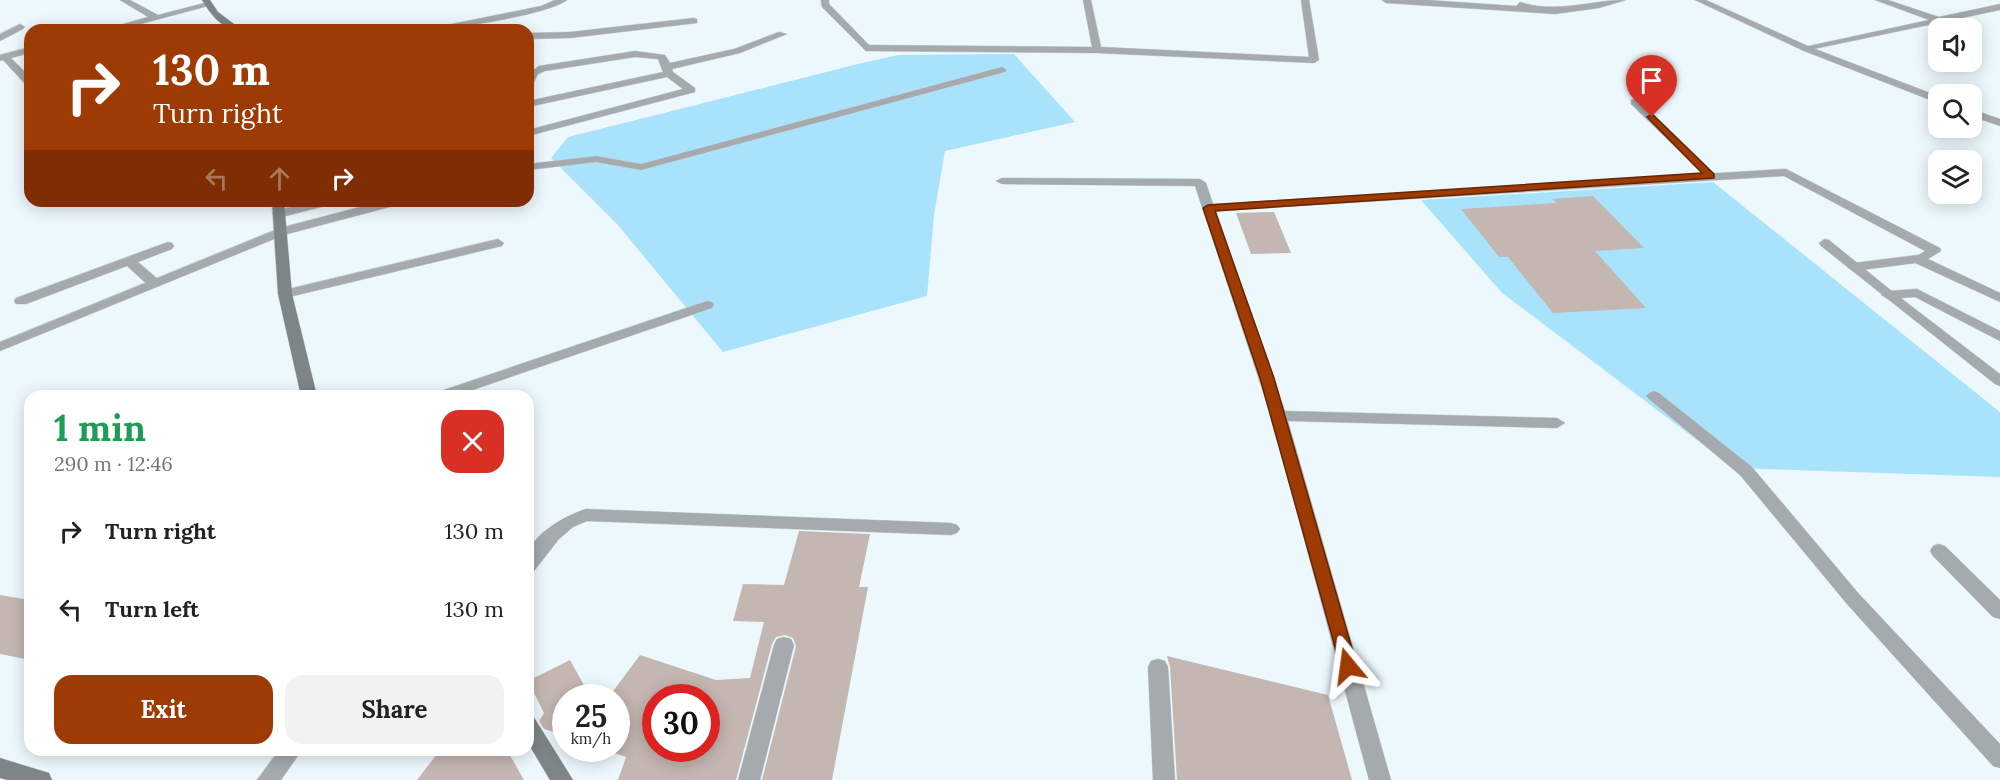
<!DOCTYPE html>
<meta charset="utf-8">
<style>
body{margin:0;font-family:Lora,serif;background:#f2f2f2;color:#222;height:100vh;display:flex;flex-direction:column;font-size:22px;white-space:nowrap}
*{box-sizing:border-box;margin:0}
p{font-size:20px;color:#767676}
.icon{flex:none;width:33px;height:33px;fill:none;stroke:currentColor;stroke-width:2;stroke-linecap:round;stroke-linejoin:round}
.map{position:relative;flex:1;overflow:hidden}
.side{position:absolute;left:24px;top:390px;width:510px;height:366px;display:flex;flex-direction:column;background:#fff;border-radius:18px;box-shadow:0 3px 15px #0003}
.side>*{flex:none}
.hud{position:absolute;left:24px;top:24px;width:510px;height:183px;border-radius:18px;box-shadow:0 3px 15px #0003;background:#9e3a03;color:#fff;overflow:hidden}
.buttons{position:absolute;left:1928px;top:18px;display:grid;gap:12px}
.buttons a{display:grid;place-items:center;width:54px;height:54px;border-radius:12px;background:#fff;box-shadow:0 3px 15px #0003;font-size:30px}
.speed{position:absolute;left:552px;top:684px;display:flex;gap:12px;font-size:30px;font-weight:700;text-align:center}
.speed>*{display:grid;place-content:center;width:78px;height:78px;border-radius:50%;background:#fff;box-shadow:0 3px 15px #0003;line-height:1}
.speed small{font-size:15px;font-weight:400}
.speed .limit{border:9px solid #d22;background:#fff;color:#111}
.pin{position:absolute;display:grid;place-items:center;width:51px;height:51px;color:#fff;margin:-62px -26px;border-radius:50% 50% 50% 0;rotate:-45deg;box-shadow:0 0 6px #0007}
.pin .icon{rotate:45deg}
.me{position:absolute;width:66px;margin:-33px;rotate:344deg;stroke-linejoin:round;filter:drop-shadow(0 0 4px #0008)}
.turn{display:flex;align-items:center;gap:21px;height:126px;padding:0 30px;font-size:27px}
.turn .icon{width:78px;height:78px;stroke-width:2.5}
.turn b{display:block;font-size:42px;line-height:51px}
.lanes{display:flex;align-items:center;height:57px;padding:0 30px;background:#0003;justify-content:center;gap:30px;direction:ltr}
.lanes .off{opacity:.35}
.round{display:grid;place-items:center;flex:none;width:63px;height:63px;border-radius:18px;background:#f2f2f2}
.head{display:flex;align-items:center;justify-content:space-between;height:102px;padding:0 30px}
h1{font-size:36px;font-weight:700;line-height:45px;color:#1e9e55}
.cta{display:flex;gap:12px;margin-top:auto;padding:12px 30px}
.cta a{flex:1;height:69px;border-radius:18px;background:#9e3a03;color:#fff;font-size:24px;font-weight:700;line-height:69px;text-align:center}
.cta a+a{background:#f2f2f2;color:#222}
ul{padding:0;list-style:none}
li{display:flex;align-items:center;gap:18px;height:78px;padding:0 30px}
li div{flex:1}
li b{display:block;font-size:22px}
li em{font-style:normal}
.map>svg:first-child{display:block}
.green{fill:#a9e3fb}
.building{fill:#c4b6b1;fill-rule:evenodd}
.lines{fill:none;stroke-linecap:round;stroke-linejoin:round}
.lane-casing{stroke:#cbd5da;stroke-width:1}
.street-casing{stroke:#cbd5da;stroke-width:1}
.secondary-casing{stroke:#cbd5da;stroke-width:1}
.lane{fill:#a4aaad;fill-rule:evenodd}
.street{fill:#a4aaad;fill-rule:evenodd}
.secondary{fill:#7d8589;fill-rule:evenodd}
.route{fill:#9e3a03;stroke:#672602;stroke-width:1.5}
</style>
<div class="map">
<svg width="2000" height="780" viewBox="0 0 2000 780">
<rect width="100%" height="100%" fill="#edf8fd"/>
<!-- green -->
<g class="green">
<path d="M 1014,54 L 1075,122 L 945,151 L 934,215 L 927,296 L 723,352 L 617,224 L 551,158 L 568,137 L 862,63 L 898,55 Z"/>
<path d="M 1713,182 L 2000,412 L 2000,477 L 1734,468 L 1502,293 L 1421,200 Z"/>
</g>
<!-- building -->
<g class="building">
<path d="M 1593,196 L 1644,248 L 1595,251 L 1646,308 L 1553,313 L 1508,257 L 1499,257 L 1461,209 L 1557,203 L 1552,199 Z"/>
<path d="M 1274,212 L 1291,253 L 1251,254 L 1236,213 Z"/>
<path d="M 799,531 L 870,534 L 859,587 L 868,587 L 832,780 L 762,780 L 796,646 L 793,638 L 785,635 L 776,637 L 772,644 L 736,780 L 618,780 L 626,757 L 600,748 L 616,748 L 616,698 L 608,698 L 640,655 L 716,680 L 750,678 L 764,622 L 733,621 L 743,584 L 784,585 ZM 656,698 L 706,698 L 706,748 L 656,748 Z"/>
<path d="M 0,595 L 30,600 L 30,660 L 0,654 Z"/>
<path d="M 1167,656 L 1328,695 L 1352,780 L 1177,780 L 1170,667 Z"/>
<path d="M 570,660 L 591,698 L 566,698 L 566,736 L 544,729 L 539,721 L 544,713 L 528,681 Z"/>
<path d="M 440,750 L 507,750 L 524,780 L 417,780 Z"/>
</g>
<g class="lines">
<defs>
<g id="lane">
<path d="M 821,0 L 829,0 L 829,4 L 869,45 L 1092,47 L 1083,0 L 1091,0 L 1101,47 L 1309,57 L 1301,0 L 1309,0 L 1319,60 L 1314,63 L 1097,53 L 866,51 L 822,7 Z"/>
<path d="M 1382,0 L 1427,0 L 1516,6 L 1520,2 C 1557,14 1589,0 1626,0 L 1599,8 L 1555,14 L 1386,3 Z"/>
<path d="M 1875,0 L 1888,0 L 1939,17 L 2000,4 L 2000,10 L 1804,51 L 1804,47 L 1929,20 Z"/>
<path d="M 694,18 L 697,19 L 697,23 L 570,38 L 528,39 L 528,33 L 570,32 Z"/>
<path d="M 20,24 L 25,27 L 23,29 L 0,41 L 0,34 Z"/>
<path d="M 779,32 L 787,34 L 740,53 L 672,69 L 673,72 L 695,88 L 695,92 L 528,136 L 528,130 L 683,89 L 667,77 L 528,107 L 528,101 L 663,72 L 658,59 L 635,57 L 545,71 L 538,74 L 532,86 L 528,87 L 528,74 L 539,66 L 635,51 L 665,55 L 670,63 L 734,49 Z"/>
<path d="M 1002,67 L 1007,70 L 1005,72 L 641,170 L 596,162 L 528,170 L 528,164 L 596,156 L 641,164 Z"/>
<path d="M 1635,99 L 1639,100 L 1715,174 L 1715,178 L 1707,178 L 1631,104 L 1631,100 Z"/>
<path d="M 315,201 L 335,201 L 333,204 L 278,218 L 272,214 L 274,211 Z"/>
<path d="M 383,201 L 403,201 L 401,204 L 280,236 L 274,232 L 276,229 Z"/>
<path d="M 498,239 L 504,243 L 502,246 L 285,298 L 278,294 L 280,291 Z"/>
<path d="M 168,242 L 172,243 L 174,246 L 172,249 L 138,262 L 159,280 L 161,283 L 159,286 L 149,286 L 127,266 L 26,304 L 16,304 L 14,301 L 16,298 Z"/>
<path d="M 1918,255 L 1924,259 L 1923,262 L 1854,271 L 1847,267 L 1854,263 Z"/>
<path d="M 1917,289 L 2000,331 L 2000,341 L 1915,297 L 1888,299 L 1881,295 L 1888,291 Z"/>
<path d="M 707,301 L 712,302 L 714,305 L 712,308 L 455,396 L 432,396 L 435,393 Z"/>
<path d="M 586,509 L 951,523 L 957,525 L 960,529 L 957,533 L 951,535 L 587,521 L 573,527 L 559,539 L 534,571 L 528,573 C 528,567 527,559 528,554 C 533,533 567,515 586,509 Z"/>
<path d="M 1939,544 L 1945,546 L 2000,600 L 2000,619 L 1993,617 L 1933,556 L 1930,551 L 1933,546 Z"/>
<path d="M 784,637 L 791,639 L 794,645 L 760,780 L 738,780 L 774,645 L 777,639 Z"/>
<path d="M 1158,659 L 1165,661 L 1168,667 L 1175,780 L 1153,780 L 1148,667 L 1151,661 Z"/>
<path d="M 279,750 L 302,750 L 281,780 L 257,780 Z"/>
</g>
<g id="street">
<path d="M 120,0 L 130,0 L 158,15 L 208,2 L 212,5 L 118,30 L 102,30 L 148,17 Z"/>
<path d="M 555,0 L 567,0 C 548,15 449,30 422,30 L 541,6 Z"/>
<path d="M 1695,0 L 1706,0 L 1810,47 L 1938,96 L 1938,103 L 1804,51 Z"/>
<path d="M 30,47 L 30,53 L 11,58 L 30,77 L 30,86 L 26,85 L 3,60 L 0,61 L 0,55 Z"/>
<path d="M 1971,109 L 2000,119 L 2000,126 L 1971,116 Z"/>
<path d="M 1786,169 L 1940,248 L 1941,251 L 1928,259 L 2000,293 L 2000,302 L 1913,262 L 1912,259 L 1925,251 L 1784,176 L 1216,211 L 1285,411 L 1557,418 L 1565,423 L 1557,428 L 1288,421 L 1391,780 L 1369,780 L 1271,416 L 1195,186 L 1002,184 L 996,181 L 1002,178 L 1200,179 L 1206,183 L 1213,204 Z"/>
<path d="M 280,228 L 286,232 L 284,235 L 0,351 L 0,342 Z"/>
<path d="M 1825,239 L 1829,240 L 1893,292 L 2000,374 L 2000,386 L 1995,384 L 1821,246 L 1819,243 Z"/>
<path d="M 1654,391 L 1659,393 L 1752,467 L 1859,594 L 2000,744 L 2000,768 L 1993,766 L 1847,604 L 1740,475 L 1649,399 L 1646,396 L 1649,393 Z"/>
</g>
<g id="secondary">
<path d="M 202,0 L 210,0 L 218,12 L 242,30 C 222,30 211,15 202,0 Z"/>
<path d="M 272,201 L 284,201 L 292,294 L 317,396 L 301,396 L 278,294 Z"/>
<path d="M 528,716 L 535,719 L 573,780 L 550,780 L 528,743 Z"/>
<path d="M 0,758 L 49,773 L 52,780 L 8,780 L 0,778 Z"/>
</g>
</defs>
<!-- lane casing -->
<use href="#lane" class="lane-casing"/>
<!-- street casing -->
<use href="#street" class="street-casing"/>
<!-- secondary casing -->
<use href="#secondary" class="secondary-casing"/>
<!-- lane -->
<use href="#lane" class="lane"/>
<!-- street -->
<use href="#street" class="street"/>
<!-- secondary -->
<use href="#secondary" class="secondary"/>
</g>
<!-- route -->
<path class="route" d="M 1652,114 L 1714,174 L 1714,178 L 1215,211 L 1274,378 L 1357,666 L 1354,672 L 1348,674 L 1342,672 L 1260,378 L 1203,208 L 1208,205 L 1702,173 L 1649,119 L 1647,117 Z"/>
</svg>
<div class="buttons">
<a><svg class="icon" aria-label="sound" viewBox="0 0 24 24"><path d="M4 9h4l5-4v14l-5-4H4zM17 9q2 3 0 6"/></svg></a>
<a><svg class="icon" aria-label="search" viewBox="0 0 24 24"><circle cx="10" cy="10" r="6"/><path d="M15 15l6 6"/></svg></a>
<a><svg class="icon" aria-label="layers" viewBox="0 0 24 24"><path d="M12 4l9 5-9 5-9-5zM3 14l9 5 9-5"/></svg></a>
</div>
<div class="speed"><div>25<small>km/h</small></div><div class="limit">30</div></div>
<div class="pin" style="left:1652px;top:117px;background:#d93025"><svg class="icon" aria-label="arrive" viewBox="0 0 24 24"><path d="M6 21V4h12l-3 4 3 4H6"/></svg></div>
<svg class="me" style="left:1348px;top:666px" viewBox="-20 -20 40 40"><path d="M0-17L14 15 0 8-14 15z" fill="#9e3a03" stroke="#fff" stroke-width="4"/></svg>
<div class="hud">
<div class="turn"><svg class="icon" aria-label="right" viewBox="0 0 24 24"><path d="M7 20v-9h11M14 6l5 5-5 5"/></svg><div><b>130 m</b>Turn right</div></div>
<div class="lanes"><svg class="icon off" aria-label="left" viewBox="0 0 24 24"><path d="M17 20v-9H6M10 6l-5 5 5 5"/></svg><svg class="icon off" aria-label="ahead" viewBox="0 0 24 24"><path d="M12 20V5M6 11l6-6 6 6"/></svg><svg class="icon" aria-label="right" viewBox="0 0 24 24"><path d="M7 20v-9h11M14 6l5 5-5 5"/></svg></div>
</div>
<section class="side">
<div class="head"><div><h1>1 min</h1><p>290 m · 12:46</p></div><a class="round" style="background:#d93025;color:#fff"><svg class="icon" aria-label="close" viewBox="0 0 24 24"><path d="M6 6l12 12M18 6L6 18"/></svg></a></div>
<ul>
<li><svg class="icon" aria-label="right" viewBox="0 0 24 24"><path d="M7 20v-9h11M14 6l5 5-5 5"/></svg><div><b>Turn right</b></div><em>130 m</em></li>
<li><svg class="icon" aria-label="left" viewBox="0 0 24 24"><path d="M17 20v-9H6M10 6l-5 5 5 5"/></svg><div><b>Turn left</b></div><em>130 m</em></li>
</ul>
<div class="cta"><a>Exit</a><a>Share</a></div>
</section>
</div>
